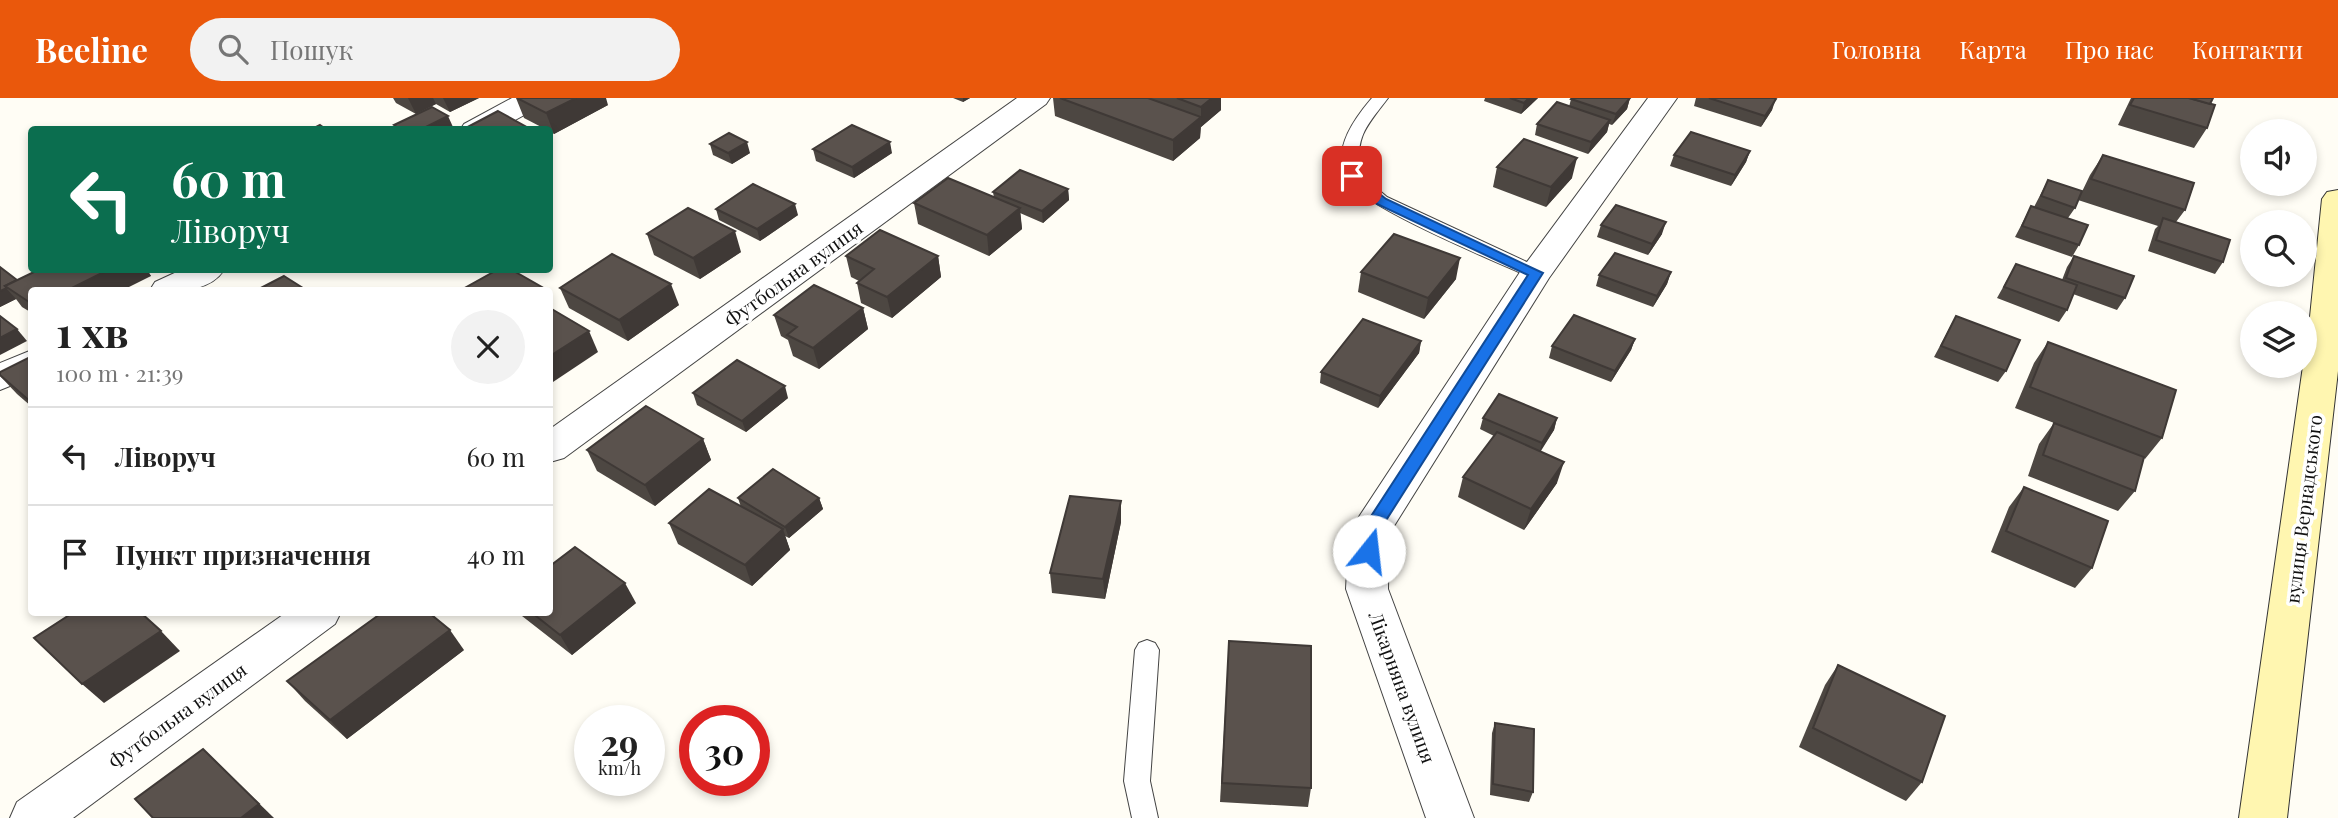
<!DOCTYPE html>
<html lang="uk">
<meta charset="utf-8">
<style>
body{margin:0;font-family:"Playfair Display",serif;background:#f2f2f2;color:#222;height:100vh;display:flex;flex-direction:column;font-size:26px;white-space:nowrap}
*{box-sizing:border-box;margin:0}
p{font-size:23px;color:#767676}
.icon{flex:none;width:38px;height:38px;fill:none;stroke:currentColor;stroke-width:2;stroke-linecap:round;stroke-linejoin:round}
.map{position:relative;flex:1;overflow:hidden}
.panel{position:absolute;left:28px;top:189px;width:525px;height:329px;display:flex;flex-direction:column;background:#fff;border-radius:7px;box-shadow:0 4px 10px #0003}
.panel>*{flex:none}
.guide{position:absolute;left:28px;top:28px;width:525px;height:147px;border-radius:7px;box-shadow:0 4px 10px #0003;background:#0b6e4f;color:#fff;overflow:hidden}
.tools{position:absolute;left:2240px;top:21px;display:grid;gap:14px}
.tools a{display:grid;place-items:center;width:77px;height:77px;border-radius:50%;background:#fff;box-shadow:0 4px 10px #0003;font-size:35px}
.speed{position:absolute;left:574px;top:607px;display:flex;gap:14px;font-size:35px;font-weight:700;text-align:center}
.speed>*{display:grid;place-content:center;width:91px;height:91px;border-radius:50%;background:#fff;box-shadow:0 4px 10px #0003;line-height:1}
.speed small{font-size:18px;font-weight:400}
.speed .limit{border:10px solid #d22;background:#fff;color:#111}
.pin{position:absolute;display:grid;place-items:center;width:60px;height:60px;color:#fff;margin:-30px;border-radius:14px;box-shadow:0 4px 10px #0006}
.me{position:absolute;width:77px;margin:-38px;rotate:16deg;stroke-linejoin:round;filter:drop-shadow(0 0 5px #0008)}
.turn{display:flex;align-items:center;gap:24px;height:147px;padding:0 28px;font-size:32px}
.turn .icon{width:91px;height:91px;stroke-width:2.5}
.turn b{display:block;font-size:49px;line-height:60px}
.round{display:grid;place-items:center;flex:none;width:74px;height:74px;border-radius:37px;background:#f2f2f2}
.head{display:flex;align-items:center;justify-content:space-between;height:119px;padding:0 28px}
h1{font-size:42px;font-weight:700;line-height:52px}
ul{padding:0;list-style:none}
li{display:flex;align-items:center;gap:21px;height:98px;padding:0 28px;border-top:2px solid #e0e0e0}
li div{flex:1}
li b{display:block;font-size:26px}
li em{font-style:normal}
header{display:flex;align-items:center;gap:42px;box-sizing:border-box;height:98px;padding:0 35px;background:#ea580c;color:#fff}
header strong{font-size:33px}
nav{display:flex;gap:38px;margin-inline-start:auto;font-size:24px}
.search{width:490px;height:63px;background:#f2f2f2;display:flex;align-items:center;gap:18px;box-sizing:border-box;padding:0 24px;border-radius:38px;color:#767676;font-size:26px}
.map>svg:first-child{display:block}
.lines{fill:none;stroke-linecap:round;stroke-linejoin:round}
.lane-casing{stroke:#444;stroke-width:2}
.street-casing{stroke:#444;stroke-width:2}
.secondary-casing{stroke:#333;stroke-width:2}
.lane{fill:#fff;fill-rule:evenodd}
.street{fill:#fff;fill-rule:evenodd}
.secondary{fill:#fff6b0;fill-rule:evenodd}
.wall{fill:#4d4742}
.shaded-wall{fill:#3f3936}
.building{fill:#5a524d;stroke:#3f3936;stroke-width:2}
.route{fill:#1a73e8;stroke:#114b97;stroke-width:2}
.labels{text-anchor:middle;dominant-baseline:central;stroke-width:7;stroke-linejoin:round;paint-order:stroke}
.street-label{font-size:19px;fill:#111;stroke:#fff}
</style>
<header>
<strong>Beeline</strong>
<div class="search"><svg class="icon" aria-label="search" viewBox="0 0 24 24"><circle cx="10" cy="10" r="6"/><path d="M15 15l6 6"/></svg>Пошук</div>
<nav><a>Головна</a><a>Карта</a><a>Про нас</a><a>Контакти</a></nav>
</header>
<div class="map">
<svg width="2338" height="720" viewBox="0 0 2338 720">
<rect width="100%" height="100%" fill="#fffdf5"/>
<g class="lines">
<defs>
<g id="lane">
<path d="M 1372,0 L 1388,0 C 1366,29 1355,38 1360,76 L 1387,99 L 1542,171 L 1545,175 L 1542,179 L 1530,179 C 1497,164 1352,105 1343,77 C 1335,48 1354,21 1372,0 Z"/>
<path d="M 1147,542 L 1155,545 L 1159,552 L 1150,683 L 1158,720 L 1132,720 L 1124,683 L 1135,552 L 1139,545 Z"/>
</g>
<g id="street">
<path d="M 512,0 L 548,0 L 544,6 L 497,32 L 460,32 L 464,26 Z"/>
<path d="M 1017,0 L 1050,0 L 1046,6 L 564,360 L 550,364 L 550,331 Z"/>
<path d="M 1648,0 L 1677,0 L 1549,180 L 1389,436 L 1388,491 L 1474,720 L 1426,720 L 1346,491 L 1349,434 L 1524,168 Z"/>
<path d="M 181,172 L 224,172 C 208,196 176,192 150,192 L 155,184 Z"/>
<path d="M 32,252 L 32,279 L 0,292 L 0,265 Z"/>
<path d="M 287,514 L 341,514 L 335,526 L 73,720 L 10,720 L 17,704 Z"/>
</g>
<path id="secondary" d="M 2338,92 L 2338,273 L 2287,720 L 2239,720 L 2303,268 L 2305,268 L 2322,101 L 2327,94 Z"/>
</defs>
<!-- lane casing -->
<use href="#lane" class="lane-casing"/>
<!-- street casing -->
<use href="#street" class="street-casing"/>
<!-- secondary casing -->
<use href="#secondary" class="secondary-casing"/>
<!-- lane -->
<use href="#lane" class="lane"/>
<!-- street -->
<use href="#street" class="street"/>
<!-- secondary -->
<use href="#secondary" class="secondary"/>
</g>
<!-- wall -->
<g class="wall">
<path d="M 393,0 L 479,0 L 450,14 L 436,6 L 416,16 L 396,5 Z"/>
<path d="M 516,0 L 608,7 L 554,36 L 550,33 L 550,32 L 547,32 L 524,20 Z"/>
<path d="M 953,0 L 970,0 L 963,4 Z"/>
<path d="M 1053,0 L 1221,0 L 1221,12 L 1201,29 L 1200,40 L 1173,63 L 1055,18 Z"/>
<path d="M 1485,0 L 1538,0 L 1521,16 L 1484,3 Z"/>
<path d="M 1630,0 L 1627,11 L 1612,27 L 1609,26 L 1607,34 L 1588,56 L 1535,37 L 1537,26 L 1569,9 L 1571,1 Z"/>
<path d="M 1696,0 L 1774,0 L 1772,12 L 1761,29 L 1694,8 Z"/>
<path d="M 2131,0 L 2213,0 L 2210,6 L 2207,30 L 2194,50 L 2118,27 Z"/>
<path d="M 710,46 L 750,55 L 732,66 L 713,57 Z"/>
<path d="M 813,51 L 892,55 L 854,80 L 816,63 Z"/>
<path d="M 1750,53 L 1746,64 L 1731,88 L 1670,68 L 1674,57 Z"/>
<path d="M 2103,57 L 2185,112 L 2176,124 L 2223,164 L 2215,176 L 2148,153 L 2155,131 L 2158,128 L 2078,102 L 2090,77 Z"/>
<path d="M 1497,69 L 1572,80 L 1546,109 L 1493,89 Z"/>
<path d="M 2048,82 L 2075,110 L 2068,120 L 2079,147 L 2072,159 L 2015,139 L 2025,120 L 2031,108 L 2034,109 Z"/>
<path d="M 1068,91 L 1069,102 L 1043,125 L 1020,115 L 1022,131 L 989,158 L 918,126 L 914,105 L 994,100 L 993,94 Z"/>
<path d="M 716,111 L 798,117 L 760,143 L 719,122 Z"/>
<path d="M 1601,127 L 1662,136 L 1648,157 L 1597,139 Z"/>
<path d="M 647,136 L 741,154 L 700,181 L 654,157 Z"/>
<path d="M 846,158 L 938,158 L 941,179 L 892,220 L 861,205 L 857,185 L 859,183 L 851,179 Z"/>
<path d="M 2074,158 L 2125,200 L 2117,212 L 2073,196 L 2067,212 L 2059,224 L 1997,200 L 2016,166 L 2062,182 L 2067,169 Z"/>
<path d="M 0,169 L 17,182 L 38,172 L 147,172 L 151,178 L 32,192 L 32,215 L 22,209 L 16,201 L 0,209 Z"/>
<path d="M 1361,174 L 1456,181 L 1424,221 L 1358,194 Z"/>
<path d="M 1671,174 L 1667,186 L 1653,209 L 1596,188 L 1599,177 Z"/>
<path d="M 560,190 L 679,207 L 628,243 L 569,210 Z"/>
<path d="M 863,210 L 868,231 L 819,271 L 793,258 L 788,242 L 781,238 L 774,217 Z"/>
<path d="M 1956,218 L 2006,273 L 1998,284 L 1934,259 Z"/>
<path d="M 1635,241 L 1631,252 L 1611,284 L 1549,260 L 1552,248 Z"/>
<path d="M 1421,243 L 1419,255 L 1378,310 L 1320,285 L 1321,274 Z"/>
<path d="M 2048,244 L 2162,340 L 2145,361 L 2144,360 L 2135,393 L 2118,413 L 2028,378 L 2039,346 L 2054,325 L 2088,338 L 2015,310 L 2034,265 Z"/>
<path d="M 32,258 L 32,309 L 17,296 L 0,278 Z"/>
<path d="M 693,295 L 788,300 L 746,334 L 697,307 Z"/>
<path d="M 1483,320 L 1557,320 L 1554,332 L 1540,353 L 1557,385 L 1524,432 L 1458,399 L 1463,379 L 1494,338 L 1480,331 Z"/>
<path d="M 703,341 L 711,362 L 655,408 L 597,373 L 587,352 Z"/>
<path d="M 2024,389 L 2092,470 L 2075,490 L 1991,454 L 2009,409 Z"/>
<path d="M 738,400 L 819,400 L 823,411 L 789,440 L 785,438 L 790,452 L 752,488 L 678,446 L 669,425 L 741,409 Z"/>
<path d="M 1121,403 L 1121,424 L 1105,501 L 1052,495 L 1050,475 Z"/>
<path d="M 636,505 L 572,557 L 522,518 L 520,514 L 550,514 Z"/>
<path d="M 1229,543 L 1311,690 L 1308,709 L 1220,704 Z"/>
<path d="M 464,552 L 347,641 L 305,603 L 287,583 Z"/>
<path d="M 1838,567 L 1922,684 L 1906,703 L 1799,649 L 1825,587 Z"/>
<path d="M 1495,625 L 1533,694 L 1529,704 L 1490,697 L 1492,635 Z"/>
</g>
<!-- shaded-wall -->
<g class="shaded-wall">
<path d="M 408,0 L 433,0 L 436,6 L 416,16 Z"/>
<path d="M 443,0 L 479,0 L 450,14 Z"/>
<path d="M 576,0 L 606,0 L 608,7 L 554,36 L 546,15 Z"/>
<path d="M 963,0 L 970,0 L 963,4 Z"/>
<path d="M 1212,0 L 1221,0 L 1221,12 L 1201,29 L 1201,9 Z"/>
<path d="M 1529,0 L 1538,0 L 1521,16 L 1524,5 Z"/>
<path d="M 1630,0 L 1627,11 L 1612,27 L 1616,16 Z"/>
<path d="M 1776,1 L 1772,12 L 1761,29 L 1765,18 Z"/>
<path d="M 448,18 L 453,29 L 448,32 L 420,32 Z"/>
<path d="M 1201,19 L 1200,40 L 1173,63 L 1173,42 Z"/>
<path d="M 1610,22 L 1607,34 L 1588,56 L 1591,44 Z"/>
<path d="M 747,44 L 750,55 L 732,66 L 728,55 Z"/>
<path d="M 890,44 L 892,55 L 854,80 L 852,69 Z"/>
<path d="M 1750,53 L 1746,64 L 1731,88 L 1735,77 Z"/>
<path d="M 1577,60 L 1572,80 L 1546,109 L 1551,89 Z"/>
<path d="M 1068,91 L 1069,102 L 1043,125 L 1042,113 Z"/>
<path d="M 795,106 L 798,117 L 760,143 L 757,131 Z"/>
<path d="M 1020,110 L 1022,131 L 989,158 L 987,137 Z"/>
<path d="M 1666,124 L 1662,136 L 1648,157 L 1652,146 Z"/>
<path d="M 735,133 L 741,154 L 700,181 L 693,160 Z"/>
<path d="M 938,158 L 941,179 L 892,220 L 887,199 Z"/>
<path d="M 1460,160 L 1456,181 L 1424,221 L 1428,200 Z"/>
<path d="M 108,172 L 147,172 L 151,178 L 123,192 L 68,192 Z"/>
<path d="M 1671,174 L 1667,186 L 1653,209 L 1657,198 Z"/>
<path d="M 671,186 L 679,207 L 628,243 L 619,222 Z"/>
<path d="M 6,190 L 16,201 L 0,209 L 0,193 Z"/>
<path d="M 863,210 L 868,231 L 819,271 L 813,250 Z"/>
<path d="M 17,231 L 27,243 L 0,257 L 0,240 Z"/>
<path d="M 589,233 L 598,254 L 550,286 L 550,258 Z"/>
<path d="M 1635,241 L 1631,252 L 1611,284 L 1615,273 Z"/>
<path d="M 1421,243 L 1419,255 L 1378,310 L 1380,298 Z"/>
<path d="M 785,288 L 788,300 L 746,334 L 742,323 Z"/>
<path d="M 1557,320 L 1554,332 L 1539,356 L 1542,345 Z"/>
<path d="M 703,341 L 711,362 L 655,408 L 645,387 Z"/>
<path d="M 1564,364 L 1557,385 L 1524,432 L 1531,411 Z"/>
<path d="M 819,400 L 823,411 L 789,440 L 785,429 Z"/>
<path d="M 1121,403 L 1121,424 L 1105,501 L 1103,481 Z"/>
<path d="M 783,431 L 790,452 L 752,488 L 745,467 Z"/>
<path d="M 625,485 L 636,505 L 572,557 L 560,537 Z"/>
<path d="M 450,532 L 464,552 L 347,641 L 330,622 Z"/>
<path d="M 161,533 L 180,553 L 104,605 L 82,586 Z"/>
<path d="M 203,651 L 223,670 L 274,720 L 241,720 Z"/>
</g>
<!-- building -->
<g class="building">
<path d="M 517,0 L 576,0 L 546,15 Z"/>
<path d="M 1060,0 L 1148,0 L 1201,19 L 1173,42 Z"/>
<path d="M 1177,0 L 1212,0 L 1201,9 Z"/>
<path d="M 1510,0 L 1529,0 L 1524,5 Z"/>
<path d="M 1572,0 L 1630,0 L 1616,16 L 1571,1 Z"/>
<path d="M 1709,0 L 1774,0 L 1776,1 L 1765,18 Z"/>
<path d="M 2134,0 L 2189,0 L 2215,7 L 2207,30 L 2130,7 Z"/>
<path d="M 2189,0 L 2213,0 L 2210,6 Z"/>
<path d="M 1557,4 L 1610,22 L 1591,44 L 1537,26 Z"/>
<path d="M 432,9 L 448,18 L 420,32 L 401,32 L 394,27 Z"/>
<path d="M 498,13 L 532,32 L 462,32 Z"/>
<path d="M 320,27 L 327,32 L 310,32 Z"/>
<path d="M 852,27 L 890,44 L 852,69 L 813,51 Z"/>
<path d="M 1691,34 L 1750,53 L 1735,77 L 1674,57 Z"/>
<path d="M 729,35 L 747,44 L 728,55 L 710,46 Z"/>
<path d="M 1524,41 L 1577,60 L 1551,89 L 1497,69 Z"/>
<path d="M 2103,57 L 2194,85 L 2185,112 L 2091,81 Z"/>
<path d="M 1020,72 L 1068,91 L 1042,113 L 993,94 Z"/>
<path d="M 948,80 L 1020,110 L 987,137 L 914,105 Z"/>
<path d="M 2048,82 L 2082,93 L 2075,110 L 2041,98 Z"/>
<path d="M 753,86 L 795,106 L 757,131 L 716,111 Z"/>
<path d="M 1616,107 L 1666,124 L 1652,146 L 1601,127 Z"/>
<path d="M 2031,108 L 2088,127 L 2079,147 L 2022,128 Z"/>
<path d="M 688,110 L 735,133 L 693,160 L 647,136 Z"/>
<path d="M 2163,120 L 2230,142 L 2223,164 L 2156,142 Z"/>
<path d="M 880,132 L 938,158 L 887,199 L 857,185 L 874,171 L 846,158 Z"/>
<path d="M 1394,136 L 1460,160 L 1428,200 L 1361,174 Z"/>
<path d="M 1615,155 L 1671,174 L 1657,198 L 1599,177 Z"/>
<path d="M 612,156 L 671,186 L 619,222 L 560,190 Z"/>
<path d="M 2074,158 L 2134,178 L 2125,200 L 2066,180 Z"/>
<path d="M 2016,166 L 2077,187 L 2067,212 L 2004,189 Z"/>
<path d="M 0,169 L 17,182 L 5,188 L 7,190 L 0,193 Z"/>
<path d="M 38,172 L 108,172 L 68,192 L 32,192 L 32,206 L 5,188 Z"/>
<path d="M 497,172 L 512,172 L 547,192 L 465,192 L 463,191 Z"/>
<path d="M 284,178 L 306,192 L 257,192 Z"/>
<path d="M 814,187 L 863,210 L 813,250 L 787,237 L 797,229 L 774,217 Z"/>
<path d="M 550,210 L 589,233 L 550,258 Z"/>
<path d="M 1574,217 L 1635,241 L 1615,273 L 1552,248 Z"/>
<path d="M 0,218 L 17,231 L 0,240 Z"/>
<path d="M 1956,218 L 2020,242 L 2006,273 L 1941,248 Z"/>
<path d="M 1363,221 L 1421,243 L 1380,298 L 1321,274 Z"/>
<path d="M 2048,244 L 2176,292 L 2162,340 L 2030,289 Z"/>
<path d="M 32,258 L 32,305 L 0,277 L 0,274 Z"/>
<path d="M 737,262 L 785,288 L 742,323 L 693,295 Z"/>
<path d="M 1499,296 L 1557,320 L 1542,345 L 1483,320 Z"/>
<path d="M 646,308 L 703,341 L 645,387 L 587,352 Z"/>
<path d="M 2054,325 L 2144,359 L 2135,393 L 2043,357 Z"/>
<path d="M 1497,334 L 1564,364 L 1531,411 L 1463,379 Z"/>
<path d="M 773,371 L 819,400 L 785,429 L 738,400 Z"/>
<path d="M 2024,389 L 2108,423 L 2092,470 L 2006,433 Z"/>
<path d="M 709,391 L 783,431 L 745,467 L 669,425 Z"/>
<path d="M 1070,398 L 1121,403 L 1103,481 L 1050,475 Z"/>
<path d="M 575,449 L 625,485 L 560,537 L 531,514 L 550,514 L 550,468 Z"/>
<path d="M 74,514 L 140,514 L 161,533 L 82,586 L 34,540 Z"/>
<path d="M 383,514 L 428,514 L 450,532 L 330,622 L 287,583 Z"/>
<path d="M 1229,543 L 1311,548 L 1311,690 L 1222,685 Z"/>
<path d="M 1838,567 L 1945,618 L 1922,684 L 1813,630 Z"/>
<path d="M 1495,625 L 1534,631 L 1533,694 L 1493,686 Z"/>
<path d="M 203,651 L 259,706 L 241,720 L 153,720 L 135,701 Z"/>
</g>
<!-- route -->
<path class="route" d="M 1352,74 L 1386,101 L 1543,175 L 1378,435 L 1375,457 L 1363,457 L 1360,453 L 1364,429 L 1528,177 L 1377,106 L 1347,80 L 1347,75 Z"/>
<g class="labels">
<!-- street labels -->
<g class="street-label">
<text transform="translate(793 175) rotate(-36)">Футбольна вулиця</text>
<text transform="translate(2303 411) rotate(-83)">вулиця Вернадського</text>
<text transform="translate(1403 589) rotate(70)">Лікарняна вулиця</text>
<text transform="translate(177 617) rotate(-36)">Футбольна вулиця</text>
</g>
</g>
</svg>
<div class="tools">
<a><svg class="icon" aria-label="sound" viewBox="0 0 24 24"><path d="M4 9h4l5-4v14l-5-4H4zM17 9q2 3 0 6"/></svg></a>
<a><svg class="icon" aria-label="search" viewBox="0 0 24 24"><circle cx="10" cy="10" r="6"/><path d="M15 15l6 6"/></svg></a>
<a><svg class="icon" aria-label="layers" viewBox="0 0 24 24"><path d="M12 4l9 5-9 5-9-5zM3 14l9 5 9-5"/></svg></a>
</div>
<div class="speed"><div>29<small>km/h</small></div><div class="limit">30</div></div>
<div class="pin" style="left:1352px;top:78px;background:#d93025"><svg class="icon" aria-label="arrive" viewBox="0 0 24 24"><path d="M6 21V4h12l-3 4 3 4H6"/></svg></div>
<svg class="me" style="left:1369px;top:453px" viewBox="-20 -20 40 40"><circle r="19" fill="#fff"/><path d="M0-13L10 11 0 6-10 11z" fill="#1a73e8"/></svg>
<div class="guide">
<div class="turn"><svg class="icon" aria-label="left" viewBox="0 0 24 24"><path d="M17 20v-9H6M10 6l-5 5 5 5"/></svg><div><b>60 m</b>Ліворуч</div></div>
</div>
<section class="panel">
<div class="head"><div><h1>1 хв</h1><p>100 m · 21:39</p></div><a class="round"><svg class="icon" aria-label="close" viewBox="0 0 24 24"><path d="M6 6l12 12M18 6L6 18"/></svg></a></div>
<ul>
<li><svg class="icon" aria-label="left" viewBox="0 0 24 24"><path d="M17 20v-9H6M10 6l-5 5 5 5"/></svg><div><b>Ліворуч</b></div><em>60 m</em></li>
<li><svg class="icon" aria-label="arrive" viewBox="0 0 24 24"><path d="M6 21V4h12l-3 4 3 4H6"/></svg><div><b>Пункт призначення</b></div><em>40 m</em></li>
</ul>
</section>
</div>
